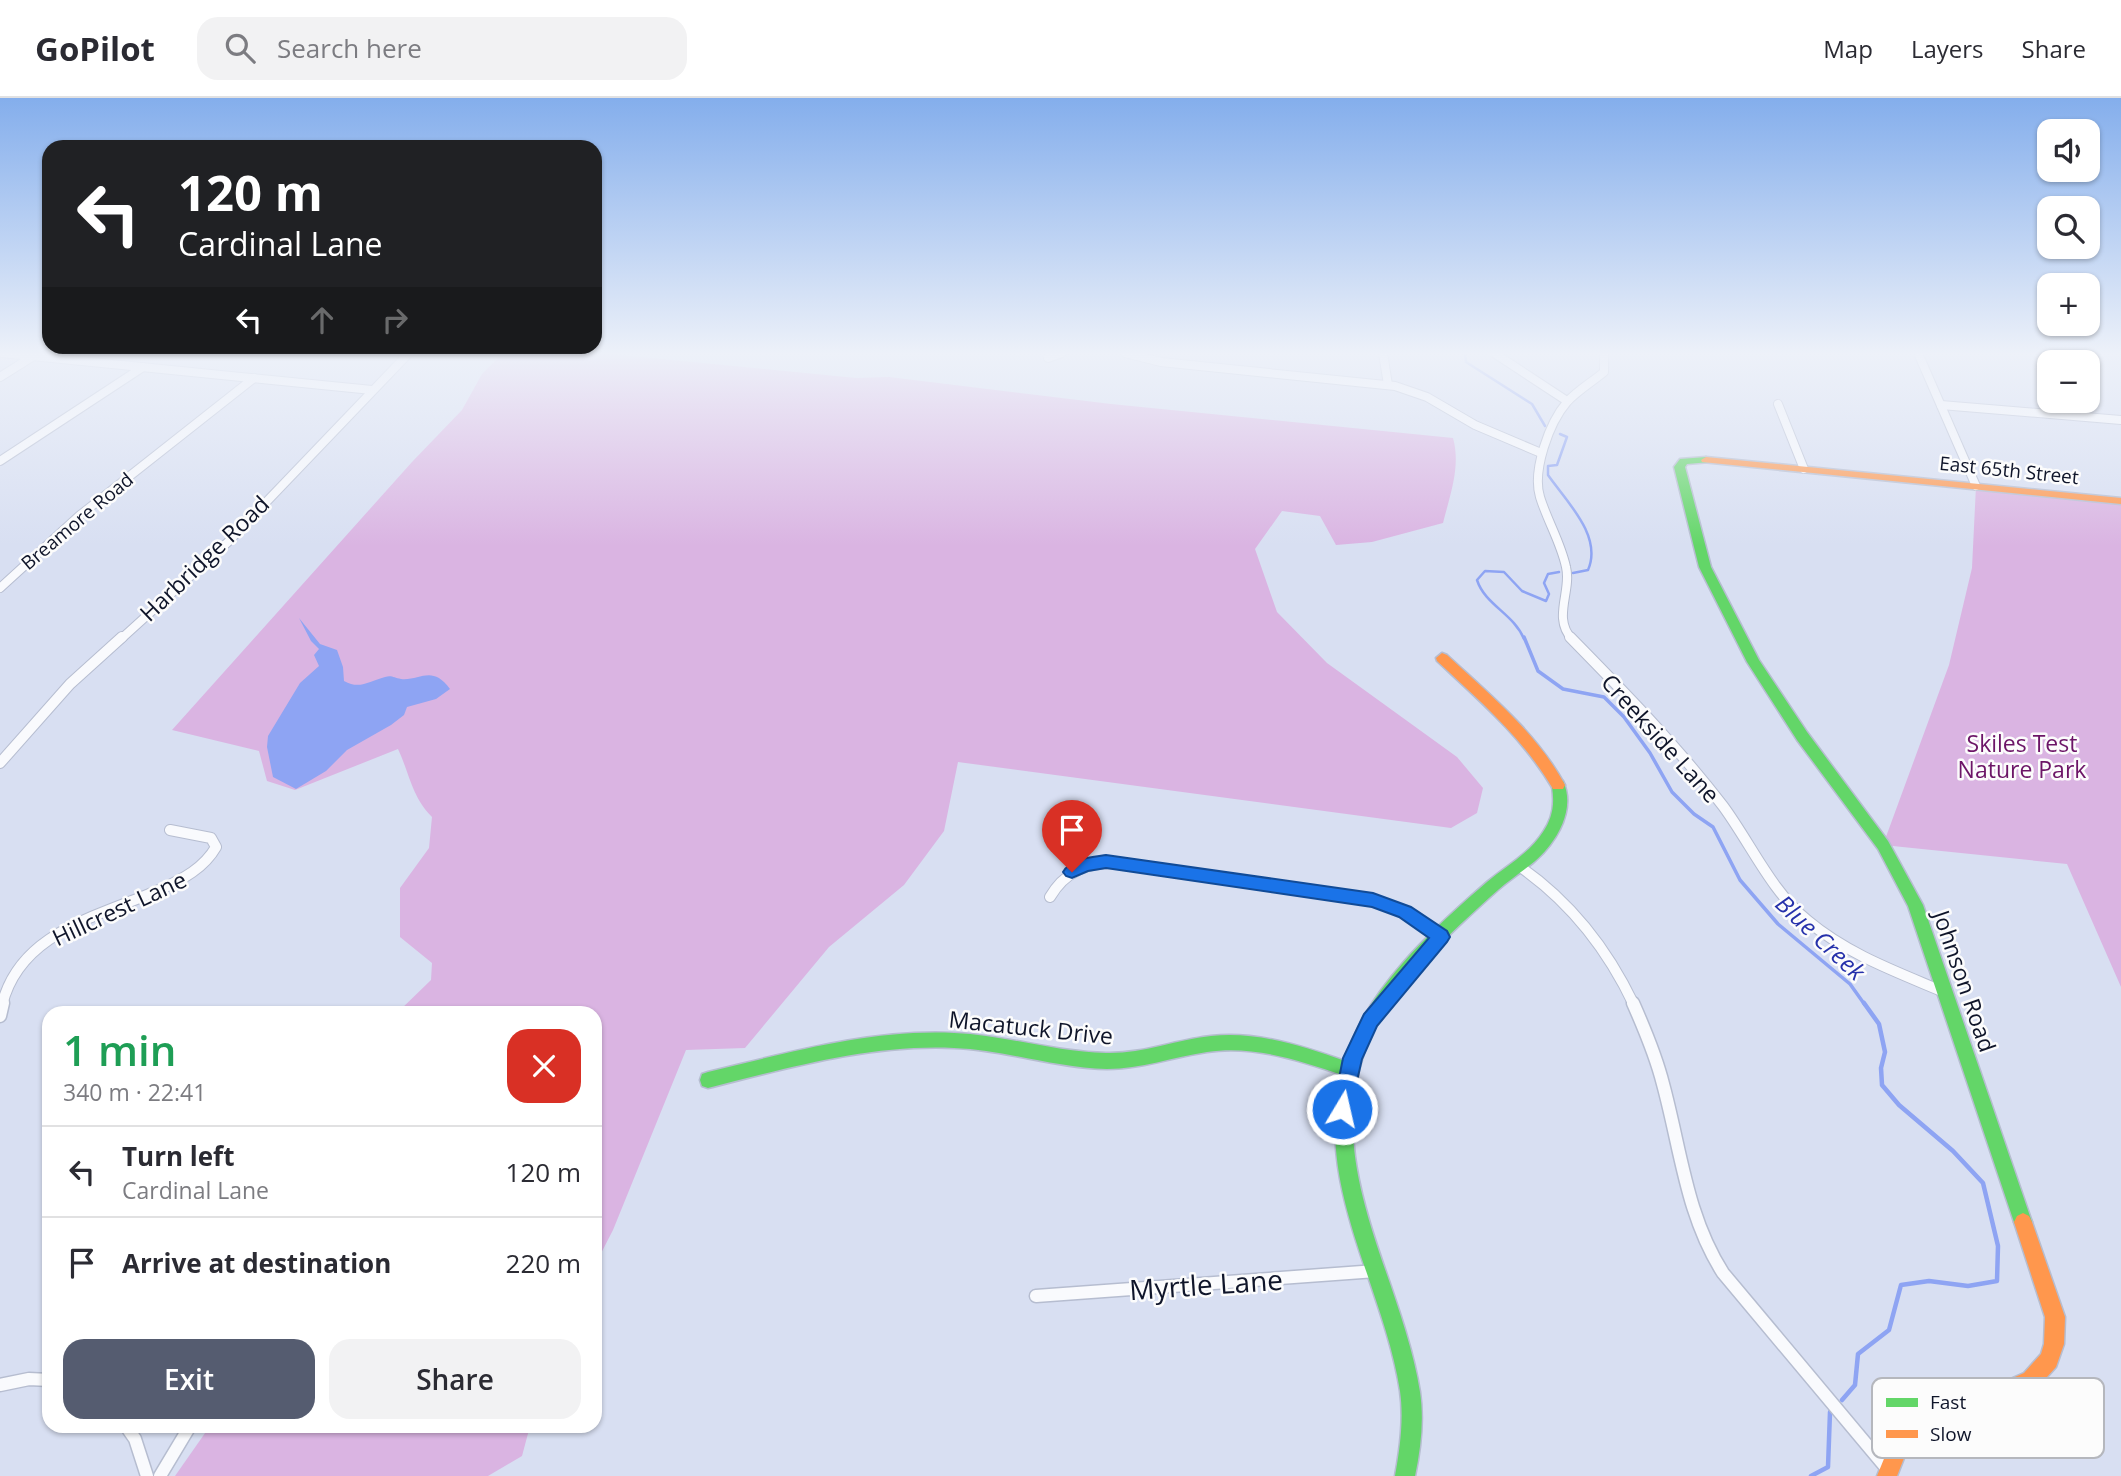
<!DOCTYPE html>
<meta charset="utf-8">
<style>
body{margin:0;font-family:"Open Sans",sans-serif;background:#f2f2f3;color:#2b2b33;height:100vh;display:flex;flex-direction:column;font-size:26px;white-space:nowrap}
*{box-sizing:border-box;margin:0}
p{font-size:23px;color:#7c7c81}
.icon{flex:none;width:38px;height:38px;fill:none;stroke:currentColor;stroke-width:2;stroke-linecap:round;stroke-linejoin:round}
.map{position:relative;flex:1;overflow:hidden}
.side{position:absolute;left:42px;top:908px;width:560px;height:427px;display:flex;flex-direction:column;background:#fff;border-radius:21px;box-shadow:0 2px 5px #0004}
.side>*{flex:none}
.guide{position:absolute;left:42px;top:42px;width:560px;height:214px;border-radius:21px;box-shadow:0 2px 5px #0004;background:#202124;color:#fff;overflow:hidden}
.fabs{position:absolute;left:2037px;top:21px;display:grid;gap:14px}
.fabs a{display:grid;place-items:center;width:63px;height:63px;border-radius:14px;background:#fff;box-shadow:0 2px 5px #0004;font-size:35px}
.pin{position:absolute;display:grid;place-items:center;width:60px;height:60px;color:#fff;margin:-72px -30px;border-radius:50% 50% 50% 0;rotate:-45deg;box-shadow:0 0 7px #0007}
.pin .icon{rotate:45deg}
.me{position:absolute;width:77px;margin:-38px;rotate:9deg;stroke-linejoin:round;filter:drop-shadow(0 0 5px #0008)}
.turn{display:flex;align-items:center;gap:24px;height:147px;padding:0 21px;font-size:32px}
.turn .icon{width:91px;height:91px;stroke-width:2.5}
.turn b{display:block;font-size:49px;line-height:60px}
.lanes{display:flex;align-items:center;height:66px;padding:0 21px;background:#0003;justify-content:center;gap:35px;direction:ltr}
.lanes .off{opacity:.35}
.round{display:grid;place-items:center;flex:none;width:74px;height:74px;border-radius:21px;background:#f2f2f3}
.summary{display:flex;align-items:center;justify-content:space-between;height:119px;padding:0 21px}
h1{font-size:42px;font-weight:600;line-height:52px;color:#1e9e55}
.action{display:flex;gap:14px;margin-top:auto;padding:14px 21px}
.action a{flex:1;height:80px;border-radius:21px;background:#555c70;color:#fff;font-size:28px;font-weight:600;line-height:80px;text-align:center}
.action a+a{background:#f2f2f3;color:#2b2b33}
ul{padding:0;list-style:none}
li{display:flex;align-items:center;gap:21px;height:91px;padding:0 21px;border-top:2px solid #e1e1e2}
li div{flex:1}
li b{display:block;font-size:26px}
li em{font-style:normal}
header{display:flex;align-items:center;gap:42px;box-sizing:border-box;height:98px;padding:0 35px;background:#fff;border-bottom:2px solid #e1e1e2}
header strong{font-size:33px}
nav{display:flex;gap:38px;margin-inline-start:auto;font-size:24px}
.search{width:490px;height:63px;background:#f2f2f3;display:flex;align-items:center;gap:18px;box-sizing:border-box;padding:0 24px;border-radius:21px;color:#7c7c81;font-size:26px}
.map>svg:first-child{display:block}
.green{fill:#dab4e2}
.water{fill:#8ea4f3}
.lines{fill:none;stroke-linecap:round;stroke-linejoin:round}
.stream-far2{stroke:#8ea4f3;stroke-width:2.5}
.stream-far1{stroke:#8ea4f3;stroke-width:3.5}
.stream{stroke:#8ea4f3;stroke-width:4.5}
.street-far2-casing{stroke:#b6bdd0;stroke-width:10}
.street-far1-casing{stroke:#b6bdd0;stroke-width:12}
.street-casing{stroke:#b6bdd0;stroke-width:15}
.fast-casing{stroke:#b6bdd0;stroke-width:3}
.slow-casing{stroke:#b6bdd0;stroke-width:3}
.street-far2{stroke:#f9fafd;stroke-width:8}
.street-far1{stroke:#f9fafd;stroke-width:10}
.street{stroke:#f9fafd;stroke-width:12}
.fast{fill:#63d668;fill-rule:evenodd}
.slow{fill:#ff974d;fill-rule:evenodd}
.route{fill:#1a73e8;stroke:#114b97;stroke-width:2}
.labels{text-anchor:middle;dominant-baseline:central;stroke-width:5;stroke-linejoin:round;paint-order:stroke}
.far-street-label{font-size:19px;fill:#0f152a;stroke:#fcfcfc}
.street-label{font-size:23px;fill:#0f152a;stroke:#fcfcfc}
.park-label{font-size:23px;fill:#6c1567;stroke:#fcfcfc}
.water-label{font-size:24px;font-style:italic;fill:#2631ab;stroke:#fcfcfc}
.near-street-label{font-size:28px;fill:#0f152a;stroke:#fcfcfc}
.key{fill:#fcfcfc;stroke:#b5b7bd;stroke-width:2}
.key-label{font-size:19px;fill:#0f152a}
</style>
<header>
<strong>GoPilot</strong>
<div class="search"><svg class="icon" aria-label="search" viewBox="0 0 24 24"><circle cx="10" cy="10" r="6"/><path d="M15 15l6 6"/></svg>Search here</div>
<nav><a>Map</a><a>Layers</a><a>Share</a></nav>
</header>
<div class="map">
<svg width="2121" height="1378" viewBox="0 0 2121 1378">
<rect width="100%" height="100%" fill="#d8dff2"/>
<!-- green -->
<g class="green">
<path d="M 532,255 L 600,255 L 856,280 L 889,279 L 1111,306 L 1453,340 C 1461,368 1450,397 1443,425 L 1372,444 L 1336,447 L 1320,418 L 1282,413 L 1255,451 L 1277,514 L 1327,565 L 1457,659 L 1483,690 L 1477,715 L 1451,730 L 958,664 L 944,733 L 904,787 L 829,849 L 745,950 L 686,952 L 613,1132 L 595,1167 L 595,915 L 397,915 L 431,882 L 432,865 L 400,839 L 400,790 L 429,750 L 432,719 C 412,699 410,677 398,651 L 295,692 L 267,683 L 259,653 L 172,632 L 412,364 L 462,312 L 482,276 L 499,259 Z"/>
<path d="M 1976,388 L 2121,403 L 2121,889 L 2067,766 L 1883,747 L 1949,567 L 1972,470 Z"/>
<path d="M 210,1328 L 530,1328 L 522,1358 L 488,1378 L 175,1378 Z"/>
</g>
<!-- water -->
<path class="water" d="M 299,520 L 320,546 L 337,552 L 343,569 L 344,583 C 360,592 369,583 385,579 C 392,577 394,580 401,581 C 420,583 432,566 450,591 L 436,601 L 407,609 L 404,617 L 391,627 L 347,652 L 326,673 L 296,691 L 273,679 L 267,649 L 268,638 L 300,585 L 319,568 L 314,557 L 319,551 L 311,543 Z"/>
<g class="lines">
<!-- stream-far2 -->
<g class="stream-far2">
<path d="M 1465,255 L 1466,264 L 1532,306 L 1545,328"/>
<path d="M 1560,336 L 1567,339 L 1557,367 L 1548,368 L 1548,377 C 1566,403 1603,438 1588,472 L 1573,475"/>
<path d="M 1524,541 C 1514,516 1485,507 1477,482 L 1485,473 L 1504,474 L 1522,493 L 1546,503 L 1549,496 L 1544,485 L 1548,476 L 1559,474"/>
</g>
<!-- stream-far1 -->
<path class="stream-far1" d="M 1524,539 L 1538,573 L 1563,591 L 1604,599 L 1624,619 L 1650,655 L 1672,694 L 1694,716 L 1713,729 L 1740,782 L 1778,826 L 1850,886 L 1865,907"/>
<!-- stream -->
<g class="stream">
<path d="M 1842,1302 L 1855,1287 L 1858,1256 L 1889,1232 L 1901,1187 L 1929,1183 L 1968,1188 L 1997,1183 L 1998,1148 L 1983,1085 L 1953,1053 L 1899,1007 L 1882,987 L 1881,970 L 1885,954 L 1879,926 L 1864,905"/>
<path d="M 1811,1378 L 1828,1369 L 1830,1314"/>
</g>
<defs>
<g id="street-far2">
<path d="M 2,255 L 372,292"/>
<path d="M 1125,255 L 1161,264 L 1395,288 L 1427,299 L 1475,327 L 1541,355"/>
<path d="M 1383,255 L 1388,287"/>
<path d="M 1494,255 L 1567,303"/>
<path d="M 1918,255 L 1976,388"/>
<path d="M 1048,260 L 1062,255"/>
<path d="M 0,279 L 35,257"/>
<path d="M 1778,306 L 1804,371"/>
<path d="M 1941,307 L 2121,322"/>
<path d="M 0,363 L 143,269"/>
<path d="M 0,490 L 79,418 L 254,280"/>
<path d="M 121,541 L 228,444 L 409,255"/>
<path d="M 1572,541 C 1552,520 1572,493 1566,469 C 1561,445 1547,422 1540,399 C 1532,373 1549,325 1567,304 C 1577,293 1592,284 1604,274 L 1604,255"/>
</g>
<g id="street-far1">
<path d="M 1570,539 C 1623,593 1676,647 1723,708 C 1751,746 1771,793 1808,823 C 1847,856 1897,874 1944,894"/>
<path d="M 0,665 L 70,586 L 122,539"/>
<path d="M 1519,768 C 1571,804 1607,850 1634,907"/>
<path d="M 1050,799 C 1065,773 1088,764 1117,765 L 1373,802 L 1405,814 L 1441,839"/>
<path d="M 2,907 C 20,833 101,818 161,791 C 183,781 204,770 216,749 L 211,740 L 170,732"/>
</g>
<g id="street">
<path d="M 1633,905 C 1645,932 1656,958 1663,986 C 1681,1052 1686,1117 1723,1175 L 1888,1372"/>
<path d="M 0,918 L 3,905"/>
<path d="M 1036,1198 L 1376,1173"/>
<path d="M 0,1287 L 29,1281 L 49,1282"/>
<path d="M 126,1328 L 135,1341 L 147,1378"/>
<path d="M 160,1378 L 190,1328"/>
</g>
<g id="fast">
<path d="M 1706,359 L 1711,362 L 1710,364 L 1687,366 L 1685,369 L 1711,469 L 1759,562 L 1807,634 L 1888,743 L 1923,807 L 2032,1124 L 2029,1130 L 2023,1133 L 2017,1130 L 2014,1124 L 1908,808 L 1878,751 L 1797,642 L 1747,564 L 1699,469 L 1674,369 L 1680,361 Z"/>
<path d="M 1558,682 L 1563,683 C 1573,705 1564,729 1550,747 C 1536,766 1515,777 1498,792 C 1452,833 1384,895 1364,955 C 1324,1073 1402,1180 1420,1294 C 1424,1322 1421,1350 1415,1378 L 1395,1378 C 1400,1350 1404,1321 1400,1293 C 1384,1188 1313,1086 1342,977 C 1299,962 1253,947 1207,954 C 1173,959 1141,971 1107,971 C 1055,970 1006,952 954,950 C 871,946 788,970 708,990 L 702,988 L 700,982 L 702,976 L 708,974 C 788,955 870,931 954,935 C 1005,937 1055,954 1106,955 C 1142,956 1175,942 1211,938 C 1257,933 1302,948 1345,963 C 1364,893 1434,830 1487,784 C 1506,768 1530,755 1543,734 C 1550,724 1554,711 1553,699 C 1553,692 1551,689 1553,683 Z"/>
</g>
<g id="slow">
<path d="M 1706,359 L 2121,400 L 2121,406 L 1702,364 L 1701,362 Z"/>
<path d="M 1442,555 L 1447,557 C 1490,597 1536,634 1565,687 L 1563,691 L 1553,691 C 1523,640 1480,603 1437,563 L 1436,560 Z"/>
<path d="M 2023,1115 L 2029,1118 L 2032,1124 L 2065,1219 L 2064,1246 L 2056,1269 L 2038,1289 L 1924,1339 L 1906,1355 L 1897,1378 L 1877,1378 L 1892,1341 L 1910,1325 L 2024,1275 L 2041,1256 L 2044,1246 L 2045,1219 L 2014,1124 L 2017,1118 Z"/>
</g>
</defs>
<!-- street-far2 casing -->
<use href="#street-far2" class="street-far2-casing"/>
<!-- street-far1 casing -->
<use href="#street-far1" class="street-far1-casing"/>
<!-- street casing -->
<use href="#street" class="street-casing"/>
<!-- fast casing -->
<use href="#fast" class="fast-casing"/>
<!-- slow casing -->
<use href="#slow" class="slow-casing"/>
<!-- street-far2 -->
<use href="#street-far2" class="street-far2"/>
<!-- street-far1 -->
<use href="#street-far1" class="street-far1"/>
<!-- street -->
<use href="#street" class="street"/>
<!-- fast -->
<use href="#fast" class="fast"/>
<!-- slow -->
<use href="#slow" class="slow"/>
</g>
<!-- sky -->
<linearGradient id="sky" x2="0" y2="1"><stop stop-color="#84aeec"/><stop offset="0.57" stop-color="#edf1f9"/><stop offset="1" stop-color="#edf1f9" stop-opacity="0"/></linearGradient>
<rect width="2121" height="448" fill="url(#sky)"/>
<!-- route -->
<path class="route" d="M 1106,757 L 1373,795 L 1411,809 L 1447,833 L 1450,839 L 1447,844 L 1377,928 L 1362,961 L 1349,1018 L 1342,1021 L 1336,1018 L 1333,1011 L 1343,960 L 1364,916 L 1429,840 L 1399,819 L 1372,809 L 1106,770 L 1088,773 L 1072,780 L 1066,778 L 1063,774 C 1071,760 1092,759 1106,757 Z"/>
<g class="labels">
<!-- far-street labels -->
<g class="far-street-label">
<text transform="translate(2009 372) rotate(6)">East 65th Street</text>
<text transform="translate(77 423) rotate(-40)">Breamore Road</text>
</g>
<!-- street labels -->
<g class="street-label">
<text transform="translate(204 460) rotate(-44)">Harbridge Road</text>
<text transform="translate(1661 640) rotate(48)">Creekside Lane</text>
<text transform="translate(119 810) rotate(-25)">Hillcrest Lane</text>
<text transform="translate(1965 883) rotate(71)">Johnson Road</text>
<text transform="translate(1031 929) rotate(6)">Macatuck Drive</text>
</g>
<!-- park labels -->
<g class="park-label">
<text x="2022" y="645">Skiles Test<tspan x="2022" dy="26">Nature Park</tspan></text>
</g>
<!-- water labels -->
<g class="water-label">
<text transform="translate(1821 839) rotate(43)">Blue Creek</text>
</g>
<!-- near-street labels -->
<g class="near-street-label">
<text transform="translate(1206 1186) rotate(-4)">Myrtle Lane</text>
</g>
</g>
<!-- legend -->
<rect x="1872" y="1280" width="232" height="80" rx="10" class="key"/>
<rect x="1886" y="1300" width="32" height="9" fill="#63d668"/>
<rect x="1886" y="1332" width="32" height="8" fill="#ff974d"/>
<g class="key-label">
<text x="1930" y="1311">Fast</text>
<text x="1930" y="1343">Slow</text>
</g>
</svg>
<div class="fabs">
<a><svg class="icon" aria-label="sound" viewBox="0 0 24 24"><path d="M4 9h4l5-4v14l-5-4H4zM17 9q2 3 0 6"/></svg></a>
<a><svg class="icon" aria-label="search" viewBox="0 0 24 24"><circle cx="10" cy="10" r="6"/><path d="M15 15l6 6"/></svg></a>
<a>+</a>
<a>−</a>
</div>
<div class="pin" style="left:1072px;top:774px;background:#d93025"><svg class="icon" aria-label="arrive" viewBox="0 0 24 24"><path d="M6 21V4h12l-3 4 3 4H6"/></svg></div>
<svg class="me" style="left:1342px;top:1011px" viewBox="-20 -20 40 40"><circle r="17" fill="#1a73e8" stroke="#fff" stroke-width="3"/><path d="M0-11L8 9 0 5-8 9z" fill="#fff"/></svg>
<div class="guide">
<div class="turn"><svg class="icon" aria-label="left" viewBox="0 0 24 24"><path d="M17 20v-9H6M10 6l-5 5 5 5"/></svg><div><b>120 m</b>Cardinal Lane</div></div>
<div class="lanes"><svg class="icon" aria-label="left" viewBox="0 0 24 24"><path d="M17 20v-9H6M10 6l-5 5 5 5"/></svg><svg class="icon off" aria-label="ahead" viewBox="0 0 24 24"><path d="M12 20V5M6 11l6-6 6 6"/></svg><svg class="icon off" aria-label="right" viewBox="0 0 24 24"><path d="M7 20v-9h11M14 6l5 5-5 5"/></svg></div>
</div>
<section class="side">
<div class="summary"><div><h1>1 min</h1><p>340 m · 22:41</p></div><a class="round" style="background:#d93025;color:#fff"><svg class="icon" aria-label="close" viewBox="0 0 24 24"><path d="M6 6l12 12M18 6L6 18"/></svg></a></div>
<ul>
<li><svg class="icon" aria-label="left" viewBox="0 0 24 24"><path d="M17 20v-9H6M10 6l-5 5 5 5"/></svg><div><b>Turn left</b><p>Cardinal Lane</p></div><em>120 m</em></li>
<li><svg class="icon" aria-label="arrive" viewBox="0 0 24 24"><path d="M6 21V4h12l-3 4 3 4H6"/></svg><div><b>Arrive at destination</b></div><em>220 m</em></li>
</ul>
<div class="action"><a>Exit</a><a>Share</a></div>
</section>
</div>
